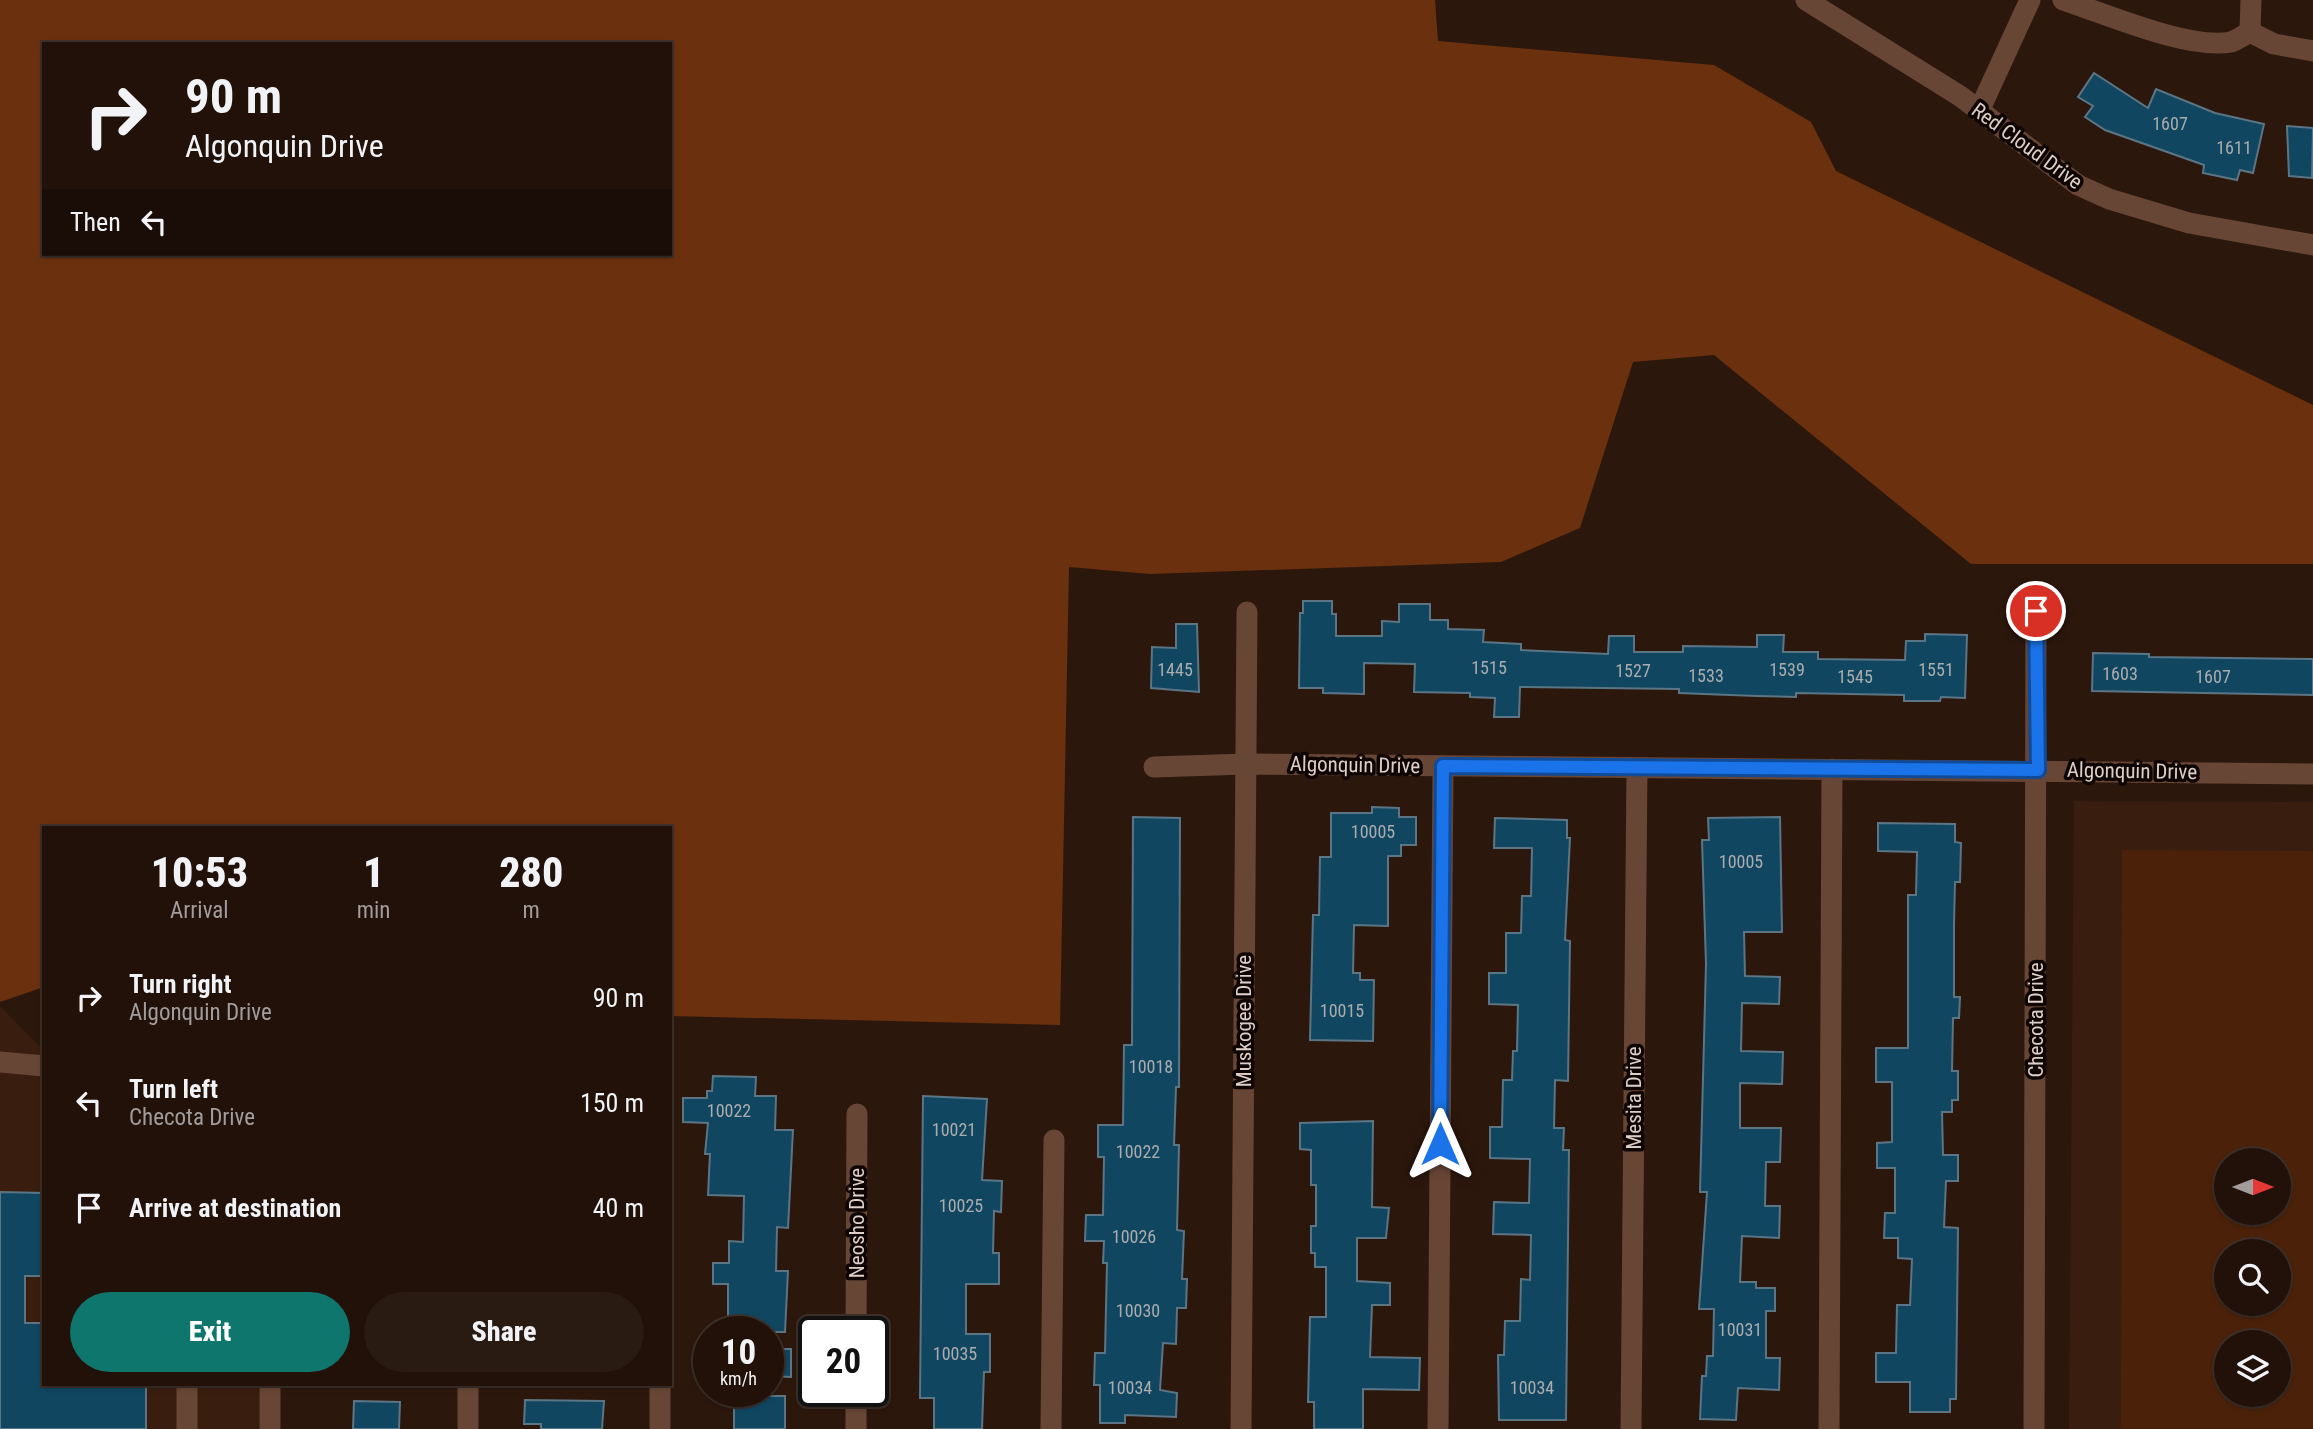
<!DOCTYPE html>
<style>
body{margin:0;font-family:"Roboto Condensed",sans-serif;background:#291a12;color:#f1f3f6;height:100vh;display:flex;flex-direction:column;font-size:26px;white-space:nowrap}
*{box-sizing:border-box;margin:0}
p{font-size:23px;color:#a29d9c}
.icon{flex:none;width:38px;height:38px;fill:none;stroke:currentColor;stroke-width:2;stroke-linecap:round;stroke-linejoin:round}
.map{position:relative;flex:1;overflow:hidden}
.side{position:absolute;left:42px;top:826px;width:630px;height:560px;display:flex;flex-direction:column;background:#211109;border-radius:0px;box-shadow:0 2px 5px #0004,0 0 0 2px #3e312a}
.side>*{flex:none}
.guide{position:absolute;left:42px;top:42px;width:630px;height:214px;border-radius:0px;box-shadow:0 2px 5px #0004,0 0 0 2px #3e312a;background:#211109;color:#f1f3f6;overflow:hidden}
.needle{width:46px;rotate:90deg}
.fabs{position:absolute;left:2214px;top:1148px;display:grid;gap:14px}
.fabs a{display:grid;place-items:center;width:77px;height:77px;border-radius:50%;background:#211109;box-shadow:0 2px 5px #0004,0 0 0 2px #3e312a;font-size:35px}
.speed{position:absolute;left:693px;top:1316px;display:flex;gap:14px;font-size:35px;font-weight:700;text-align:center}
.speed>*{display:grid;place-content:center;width:91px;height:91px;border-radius:50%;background:#211109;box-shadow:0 2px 5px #0004,0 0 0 2px #3e312a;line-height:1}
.speed small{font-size:18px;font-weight:400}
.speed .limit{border:4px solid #111;border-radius:10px;background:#fff;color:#111}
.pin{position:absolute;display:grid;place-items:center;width:60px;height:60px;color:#fff;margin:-30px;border:4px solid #fff;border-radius:50%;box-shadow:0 2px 7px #0007}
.me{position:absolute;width:77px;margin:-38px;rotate:0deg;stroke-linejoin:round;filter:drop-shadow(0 0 5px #0008)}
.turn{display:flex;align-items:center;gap:24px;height:147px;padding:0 28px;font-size:32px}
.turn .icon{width:91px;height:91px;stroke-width:2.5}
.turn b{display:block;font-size:49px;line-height:60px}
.then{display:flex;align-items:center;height:66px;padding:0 28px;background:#0003;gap:14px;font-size:26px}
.eta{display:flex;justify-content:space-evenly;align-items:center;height:119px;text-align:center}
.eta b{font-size:42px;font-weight:800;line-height:49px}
.button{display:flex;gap:14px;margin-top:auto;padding:14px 28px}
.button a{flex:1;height:80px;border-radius:42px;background:#0f766e;color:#fff;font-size:28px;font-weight:800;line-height:80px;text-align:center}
.button a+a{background:#291a12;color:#f1f3f6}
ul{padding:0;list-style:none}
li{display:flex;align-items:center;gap:21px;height:105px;padding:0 28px}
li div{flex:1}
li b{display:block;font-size:26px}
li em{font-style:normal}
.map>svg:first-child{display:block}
.built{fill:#391e10;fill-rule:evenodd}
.green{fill:#4b2109;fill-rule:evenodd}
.forest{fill:#6b310e;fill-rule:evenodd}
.building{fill:#114661;stroke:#5b7585;stroke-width:2}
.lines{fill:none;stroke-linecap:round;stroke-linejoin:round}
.minor{stroke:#684636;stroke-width:21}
.route-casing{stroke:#114b97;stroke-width:18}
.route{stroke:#1a73e8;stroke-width:12}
.labels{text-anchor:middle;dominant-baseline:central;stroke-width:7;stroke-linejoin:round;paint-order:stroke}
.number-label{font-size:18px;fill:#aaacae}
.street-label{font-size:21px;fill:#ddcec7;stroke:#0e0503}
</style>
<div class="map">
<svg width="2313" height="1429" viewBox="0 0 2313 1429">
<rect width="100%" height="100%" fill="#2c170c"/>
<!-- built -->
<g class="built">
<path d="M 2074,801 L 2313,802 L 2313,1429 L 2069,1429 ZM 2226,1160 L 2278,1160 L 2278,1213 L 2226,1213 ZM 2226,1251 L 2278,1251 L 2278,1304 L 2226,1304 ZM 2226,1342 L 2278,1342 L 2278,1395 L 2226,1395 Z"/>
<path d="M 0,1006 L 44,1051 L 44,1384 L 259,1384 L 259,1429 L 0,1429 Z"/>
</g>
<!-- green -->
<path class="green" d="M 2122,850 L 2313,851 L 2313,1429 L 2121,1429 ZM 2226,1160 L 2278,1160 L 2278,1213 L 2226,1213 ZM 2226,1251 L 2278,1251 L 2278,1304 L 2226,1304 ZM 2226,1342 L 2278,1342 L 2278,1395 L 2226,1395 Z"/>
<!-- forest -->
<path class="forest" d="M 0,0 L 1435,0 L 1438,41 L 1714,65 L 1811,122 L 1836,171 L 2313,405 L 2313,564 L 1971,564 L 1714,355 L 1633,362 L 1580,528 L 1501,562 L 1150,574 L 1069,567 L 1060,1025 L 670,1016 L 670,828 L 44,828 L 44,987 L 0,1002 ZM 44,44 L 670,44 L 670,254 L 44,254 Z"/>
<!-- building -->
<g class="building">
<path d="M 2094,73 L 2148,108 L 2156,89 L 2215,113 L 2264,124 L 2253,173 L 2240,170 L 2237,180 L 2203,173 L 2204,165 L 2105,130 L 2085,117 L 2093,106 L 2078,97 Z"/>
<path d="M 2287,126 L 2313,128 L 2312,178 L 2289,176 Z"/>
<path d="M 1303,601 L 1332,601 L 1332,614 L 1336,614 L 1336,636 L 1382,636 L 1382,621 L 1399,622 L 1399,604 L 1430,604 L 1430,620 L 1448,620 L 1448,629 L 1484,630 L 1483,642 L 1521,644 L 1521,650 L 1608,654 L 1609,636 L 1634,636 L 1634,652 L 1683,652 L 1683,646 L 1757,647 L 1757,635 L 1784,635 L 1783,652 L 1818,652 L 1818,659 L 1905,660 L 1906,641 L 1925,641 L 1925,634 L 1967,635 L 1965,698 L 1941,697 L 1940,701 L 1904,701 L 1904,695 L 1796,693 L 1796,697 L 1756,696 L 1679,693 L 1679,689 L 1520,687 L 1519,717 L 1494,717 L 1495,698 L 1470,697 L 1470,693 L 1414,692 L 1415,664 L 1364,663 L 1364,694 L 1323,693 L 1323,688 L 1299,688 L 1300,613 L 1303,613 Z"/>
<path d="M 1176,624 L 1197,624 L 1199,692 L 1151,688 L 1152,647 L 1176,648 Z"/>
<path d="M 2093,653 L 2149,654 L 2149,657 L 2313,659 L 2313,695 L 2092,691 Z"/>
<path d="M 1372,807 L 1399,808 L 1399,817 L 1416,817 L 1416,845 L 1401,845 L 1401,856 L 1388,856 L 1388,926 L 1354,925 L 1353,973 L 1360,973 L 1360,980 L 1374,980 L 1373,1041 L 1310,1040 L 1313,915 L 1319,915 L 1320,857 L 1331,857 L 1331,813 L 1372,813 Z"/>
<path d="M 1133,817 L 1180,818 L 1179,1087 L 1176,1087 L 1174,1145 L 1179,1145 L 1177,1230 L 1184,1231 L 1182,1279 L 1187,1279 L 1186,1308 L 1177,1308 L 1176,1344 L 1163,1343 L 1160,1390 L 1177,1393 L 1176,1417 L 1125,1415 L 1125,1423 L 1100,1423 L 1100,1385 L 1094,1385 L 1095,1353 L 1105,1353 L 1107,1263 L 1103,1263 L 1104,1241 L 1085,1241 L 1086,1215 L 1103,1215 L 1104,1157 L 1098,1157 L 1098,1125 L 1123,1125 L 1124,1045 L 1132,1045 Z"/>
<path d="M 1780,817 L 1782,932 L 1744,932 L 1745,976 L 1780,977 L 1779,1004 L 1742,1003 L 1741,1051 L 1783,1052 L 1782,1084 L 1740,1083 L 1740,1128 L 1781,1128 L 1780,1162 L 1766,1162 L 1765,1206 L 1780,1206 L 1779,1238 L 1742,1236 L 1740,1282 L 1756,1282 L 1756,1288 L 1775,1288 L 1775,1311 L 1766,1311 L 1766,1358 L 1780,1358 L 1779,1390 L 1738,1388 L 1736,1420 L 1700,1419 L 1702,1376 L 1706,1376 L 1707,1356 L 1713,1356 L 1714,1309 L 1699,1309 L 1707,1192 L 1700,1192 L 1706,964 L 1702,840 L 1709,840 L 1708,818 Z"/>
<path d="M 1495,818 L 1567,820 L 1567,838 L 1570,838 L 1565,940 L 1570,941 L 1568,1081 L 1555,1080 L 1554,1128 L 1564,1128 L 1563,1150 L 1569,1150 L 1566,1420 L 1499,1420 L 1498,1355 L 1504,1355 L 1505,1321 L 1520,1321 L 1521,1279 L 1530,1280 L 1531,1235 L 1493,1234 L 1494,1202 L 1529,1203 L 1530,1159 L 1490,1158 L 1490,1127 L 1502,1127 L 1503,1080 L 1512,1080 L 1513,1051 L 1517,1051 L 1518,1005 L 1489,1004 L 1489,973 L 1506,973 L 1506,933 L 1521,933 L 1522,896 L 1531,896 L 1532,848 L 1494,848 Z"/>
<path d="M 1878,823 L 1955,824 L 1955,842 L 1961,843 L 1960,882 L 1955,882 L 1954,924 L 1954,997 L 1960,997 L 1959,1018 L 1953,1018 L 1952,1071 L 1958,1071 L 1958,1100 L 1952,1100 L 1952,1112 L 1942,1112 L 1943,1155 L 1958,1155 L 1958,1181 L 1946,1181 L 1944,1227 L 1958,1228 L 1956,1399 L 1950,1399 L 1950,1412 L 1910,1412 L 1910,1382 L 1876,1382 L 1876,1353 L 1896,1353 L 1897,1305 L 1910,1305 L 1912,1259 L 1898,1258 L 1898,1238 L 1884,1238 L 1885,1213 L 1895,1213 L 1895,1168 L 1877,1168 L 1877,1143 L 1892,1142 L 1892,1082 L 1876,1082 L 1876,1048 L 1908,1048 L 1908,895 L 1916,895 L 1917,852 L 1878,851 Z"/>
<path d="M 713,1076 L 756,1077 L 755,1096 L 776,1096 L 775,1130 L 793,1130 L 788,1228 L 777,1227 L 776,1271 L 788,1271 L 785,1332 L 728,1332 L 728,1284 L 713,1284 L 713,1263 L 729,1263 L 729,1241 L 743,1242 L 744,1196 L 708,1195 L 710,1154 L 705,1154 L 708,1123 L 683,1122 L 683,1098 L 707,1098 L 707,1091 L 712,1091 Z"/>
<path d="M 923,1096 L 987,1099 L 982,1180 L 1002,1181 L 1001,1212 L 994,1211 L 993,1253 L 999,1253 L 999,1284 L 966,1284 L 966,1334 L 990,1334 L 990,1372 L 984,1372 L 982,1429 L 934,1429 L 934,1398 L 920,1398 Z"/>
<path d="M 1373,1121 L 1372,1207 L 1389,1208 L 1386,1238 L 1357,1238 L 1357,1281 L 1390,1283 L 1390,1305 L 1372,1305 L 1370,1357 L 1420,1358 L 1419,1390 L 1363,1389 L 1363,1429 L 1314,1429 L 1314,1402 L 1308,1402 L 1310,1317 L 1326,1317 L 1326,1267 L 1315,1267 L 1315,1253 L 1311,1253 L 1311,1226 L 1316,1226 L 1316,1185 L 1311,1185 L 1311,1150 L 1300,1149 L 1300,1123 Z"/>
<path d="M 0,1192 L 44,1193 L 44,1276 L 25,1276 L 25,1323 L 44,1323 L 44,1384 L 146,1384 L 146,1429 L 0,1429 Z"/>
<path d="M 768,1349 L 791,1349 L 791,1377 L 768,1376 Z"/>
<rect x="734" y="1396" width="51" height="33"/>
<path d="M 525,1400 L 604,1401 L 602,1429 L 541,1429 L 541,1424 L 524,1424 Z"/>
<path d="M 354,1401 L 400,1402 L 399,1429 L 353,1429 Z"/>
</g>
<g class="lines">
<!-- minor -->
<g class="minor">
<path d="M 1806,0 L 1960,96 L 2078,185 L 2109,199 L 2189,223 L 2313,245"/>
<path d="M 2063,0 C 2106,14 2188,50 2231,42 C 2237,40 2244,35 2250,32 L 2251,0"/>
<path d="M 2250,32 L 2274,44 L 2313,51"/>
<path d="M 1979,111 L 2030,0"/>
<path d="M 1154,767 L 1246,764 L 2313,774"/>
<path d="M 0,1062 L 44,1066"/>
<path d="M 856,1332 L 857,1114"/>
<path d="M 187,1384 L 187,1429"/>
<path d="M 270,1429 L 270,1384"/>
<path d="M 468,1429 L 468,1384"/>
<path d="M 660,1429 L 660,1384"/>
<path d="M 856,1429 L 856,1391"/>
<path d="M 1051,1429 L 1054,1140"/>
<path d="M 1241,1429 L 1247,612"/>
<path d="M 1438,1429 L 1443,766"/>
<path d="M 1631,1429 L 1637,768"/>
<path d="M 1829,1429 L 1832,769"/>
<path d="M 2034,1429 L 2036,611"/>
</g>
</g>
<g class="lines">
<defs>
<path id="route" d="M 1440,1144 L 1443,766 L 2038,770 L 2036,611"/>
</defs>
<!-- route casing -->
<use href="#route" class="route-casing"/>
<!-- route -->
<use href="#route" class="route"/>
</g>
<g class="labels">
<!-- number labels -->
<g class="number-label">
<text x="2170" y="123">1607</text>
<text x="2234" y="147">1611</text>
<text x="1489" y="667">1515</text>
<text x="1175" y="669">1445</text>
<text x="1787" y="669">1539</text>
<text x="1936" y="669">1551</text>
<text x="1633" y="670">1527</text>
<text x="2120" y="673">1603</text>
<text x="1706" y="675">1533</text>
<text x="1855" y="676">1545</text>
<text x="2213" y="676">1607</text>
<text x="1373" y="831">10005</text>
<text x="1741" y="861">10005</text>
<text x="1342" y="1010">10015</text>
<text x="1151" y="1066">10018</text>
<text x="729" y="1110">10022</text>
<text x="954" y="1129">10021</text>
<text x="1138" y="1151">10022</text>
<text x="961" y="1205">10025</text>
<text x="1134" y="1236">10026</text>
<text x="1138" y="1310">10030</text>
<text x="1740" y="1329">10031</text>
<text x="955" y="1353">10035</text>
<text x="1130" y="1387">10034</text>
<text x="1532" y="1387">10034</text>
</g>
<!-- street labels -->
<g class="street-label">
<text transform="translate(2027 146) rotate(36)">Red Cloud Drive</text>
<text transform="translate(1355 765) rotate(1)">Algonquin Drive</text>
<text transform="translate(2132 771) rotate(1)">Algonquin Drive</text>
<text transform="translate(2036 1020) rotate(-90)">Checota Drive</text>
<text transform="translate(1244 1021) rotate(-90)">Muskogee Drive</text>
<text transform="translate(1634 1098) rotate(-90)">Mesita Drive</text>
<text transform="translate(857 1223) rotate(-90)">Neosho Drive</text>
</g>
</g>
</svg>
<div class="fabs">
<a><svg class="needle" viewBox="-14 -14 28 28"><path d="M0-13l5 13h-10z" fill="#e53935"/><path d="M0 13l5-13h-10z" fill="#a29d9c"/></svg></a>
<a><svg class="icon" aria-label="search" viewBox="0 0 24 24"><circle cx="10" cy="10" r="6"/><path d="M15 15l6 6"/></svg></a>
<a><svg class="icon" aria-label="layers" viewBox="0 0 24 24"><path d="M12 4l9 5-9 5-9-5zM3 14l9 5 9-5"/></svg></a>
</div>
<div class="speed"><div>10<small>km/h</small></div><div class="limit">20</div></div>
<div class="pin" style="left:2036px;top:611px;background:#d93025"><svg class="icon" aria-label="arrive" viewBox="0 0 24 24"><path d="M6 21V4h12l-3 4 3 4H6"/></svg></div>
<svg class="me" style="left:1440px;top:1144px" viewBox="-20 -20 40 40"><path d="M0-17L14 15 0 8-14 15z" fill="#1a73e8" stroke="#fff" stroke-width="4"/></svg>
<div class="guide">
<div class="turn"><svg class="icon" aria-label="right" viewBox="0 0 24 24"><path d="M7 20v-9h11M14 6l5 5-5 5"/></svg><div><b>90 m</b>Algonquin Drive</div></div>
<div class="then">Then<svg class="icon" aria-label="left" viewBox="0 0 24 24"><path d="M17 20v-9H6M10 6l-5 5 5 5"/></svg></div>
</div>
<section class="side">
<div class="eta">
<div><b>10:53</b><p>Arrival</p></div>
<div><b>1</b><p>min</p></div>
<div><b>280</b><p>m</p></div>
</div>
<ul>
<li><svg class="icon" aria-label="right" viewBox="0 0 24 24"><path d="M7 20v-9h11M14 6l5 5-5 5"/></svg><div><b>Turn right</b><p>Algonquin Drive</p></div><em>90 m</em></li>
<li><svg class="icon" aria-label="left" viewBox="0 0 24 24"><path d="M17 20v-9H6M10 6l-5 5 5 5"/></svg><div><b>Turn left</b><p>Checota Drive</p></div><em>150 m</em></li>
<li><svg class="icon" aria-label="arrive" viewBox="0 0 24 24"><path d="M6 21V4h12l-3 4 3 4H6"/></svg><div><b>Arrive at destination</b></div><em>40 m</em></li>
</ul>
<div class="button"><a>Exit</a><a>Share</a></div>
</section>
</div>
